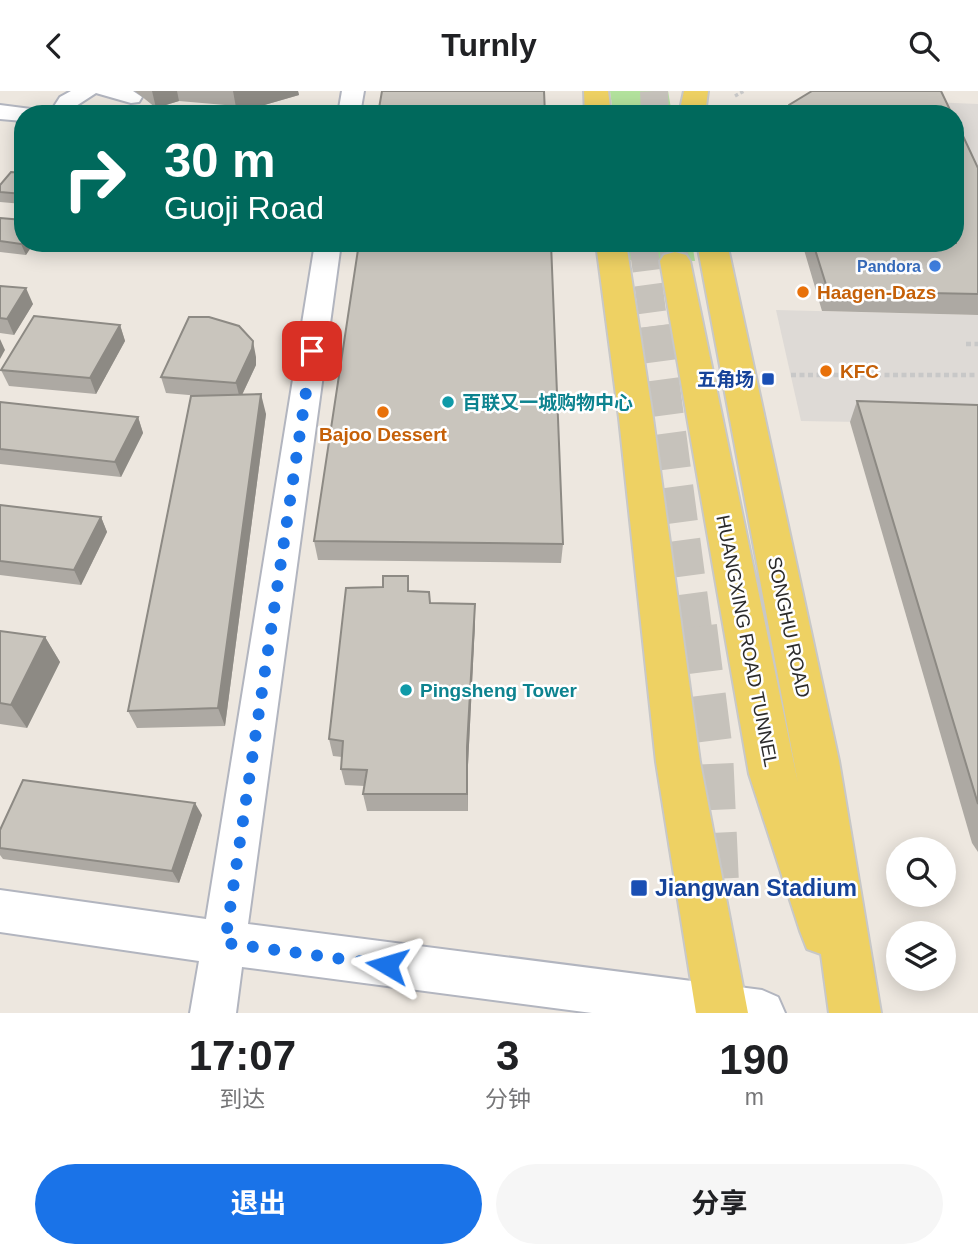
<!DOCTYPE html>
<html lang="zh">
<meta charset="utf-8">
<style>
body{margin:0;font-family:Arial,"Noto Sans SC",sans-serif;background:#f6f6f6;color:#202124;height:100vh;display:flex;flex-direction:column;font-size:26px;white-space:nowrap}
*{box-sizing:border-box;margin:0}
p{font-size:23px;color:#757577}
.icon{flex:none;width:38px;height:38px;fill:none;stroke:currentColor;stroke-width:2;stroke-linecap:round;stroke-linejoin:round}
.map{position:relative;height:922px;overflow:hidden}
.sheet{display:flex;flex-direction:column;background:#fff;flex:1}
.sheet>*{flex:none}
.top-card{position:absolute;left:14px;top:14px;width:950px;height:147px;border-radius:28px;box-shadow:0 4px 18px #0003;background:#00695c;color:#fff;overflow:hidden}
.buttons{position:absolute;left:886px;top:746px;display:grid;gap:14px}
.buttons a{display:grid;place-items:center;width:70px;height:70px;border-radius:50%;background:#fff;box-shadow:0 4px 18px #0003;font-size:35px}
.pin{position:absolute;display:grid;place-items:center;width:60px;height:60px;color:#fff;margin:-30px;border-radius:14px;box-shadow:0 4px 10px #0006}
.me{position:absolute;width:77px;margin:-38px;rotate:277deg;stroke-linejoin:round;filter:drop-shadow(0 0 5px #0008)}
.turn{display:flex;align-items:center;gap:24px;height:147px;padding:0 35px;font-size:32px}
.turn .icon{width:91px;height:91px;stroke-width:2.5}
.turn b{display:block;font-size:49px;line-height:60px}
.eta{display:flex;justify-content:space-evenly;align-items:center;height:119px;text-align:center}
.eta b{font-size:42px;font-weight:700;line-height:49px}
.action{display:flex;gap:14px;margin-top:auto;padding:14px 35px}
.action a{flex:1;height:80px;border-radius:42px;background:#1a73e8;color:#fff;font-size:28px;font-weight:700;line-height:80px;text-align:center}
.action a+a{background:#f6f6f6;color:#202124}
header{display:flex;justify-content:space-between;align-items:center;height:91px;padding:0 35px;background:#fff;font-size:32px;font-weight:700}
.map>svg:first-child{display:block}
.green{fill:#b3e29d}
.plaza{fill:#dedad6}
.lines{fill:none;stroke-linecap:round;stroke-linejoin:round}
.major-tunnel-far2{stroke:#c6c2bb;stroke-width:28;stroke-dasharray:28 14;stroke-linecap:butt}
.major-tunnel-far1{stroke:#c6c2bb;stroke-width:36;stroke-dasharray:36 18;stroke-linecap:butt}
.major-tunnel{stroke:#c6c2bb;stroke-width:46;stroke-dasharray:46 23;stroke-linecap:butt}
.minor-casing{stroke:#b2b5bf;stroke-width:4}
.major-casing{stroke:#c8c8c8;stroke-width:4}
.path-far1{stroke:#c8c8c8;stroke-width:3.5;stroke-dasharray:3.5 2.5;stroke-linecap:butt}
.path{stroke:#c8c8c8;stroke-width:4.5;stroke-dasharray:5 3.5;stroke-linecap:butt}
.minor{fill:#fff;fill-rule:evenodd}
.major{fill:#eed163;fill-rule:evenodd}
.wall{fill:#ada9a3}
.shaded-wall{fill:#8d8a84}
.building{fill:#c9c5bd;stroke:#8d8a84;stroke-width:2}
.route{stroke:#1a73e8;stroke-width:12;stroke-dasharray:0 21.6}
.shop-dot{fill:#3f7fe0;stroke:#fff;stroke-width:2.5}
.food-dot{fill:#e8710a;stroke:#fff;stroke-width:2.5}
.transit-dot{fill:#1a4fb4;stroke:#fff;stroke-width:2.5}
.culture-dot{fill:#0f9aa8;stroke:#fff;stroke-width:2.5}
.labels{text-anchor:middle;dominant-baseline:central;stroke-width:5;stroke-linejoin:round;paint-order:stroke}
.far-shop-label{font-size:16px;font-weight:bold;fill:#366cbe;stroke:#fff;text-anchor:end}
.food-label{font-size:19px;font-weight:bold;fill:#c56008;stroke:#fff;text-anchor:start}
.transit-label{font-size:19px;font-weight:bold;fill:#164399;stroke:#fff;text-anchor:end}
.culture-label{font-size:19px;font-weight:bold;fill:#0d838f;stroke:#fff;text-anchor:start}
.street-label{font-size:19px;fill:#2c2c2c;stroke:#fff}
.near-transit-label{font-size:23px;font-weight:bold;fill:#164399;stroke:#fff;text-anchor:start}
</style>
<header><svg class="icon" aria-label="back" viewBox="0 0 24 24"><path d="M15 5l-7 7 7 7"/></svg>Turnly<svg class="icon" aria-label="search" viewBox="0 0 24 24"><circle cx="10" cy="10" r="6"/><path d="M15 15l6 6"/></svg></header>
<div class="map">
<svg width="978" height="922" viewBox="0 0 978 922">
<rect width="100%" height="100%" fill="#ede7df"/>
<!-- green -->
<g class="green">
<path d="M 610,0 L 668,0 L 672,23 L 613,23 Z"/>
<path d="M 626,152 L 692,152 L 695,170 L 628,169 Z"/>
</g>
<!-- plaza -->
<g class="plaza">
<path d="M 931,11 L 978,13 L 978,113 L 956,64 L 956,23 L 937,23 Z"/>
<path d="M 776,219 L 978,224 L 978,333 L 801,330 Z"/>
</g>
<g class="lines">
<!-- major-tunnel-far2 -->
<g class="major-tunnel-far2">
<path d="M 654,0 L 655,23"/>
<path d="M 643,152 L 654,236"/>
<path d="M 673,152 L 675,170"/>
</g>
<!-- major-tunnel-far1 -->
<path class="major-tunnel-far1" d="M 654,235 L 694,538"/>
<!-- major-tunnel -->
<path class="major-tunnel" d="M 694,536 L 710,661 L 716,793"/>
<defs>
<g id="minor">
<path d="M 71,0 L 133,0 L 142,6 L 139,11 L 131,12 L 96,2 L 76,15 L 71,23 L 49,23 L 60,6 Z"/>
<path d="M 342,0 L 364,0 L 360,23 L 338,23 Z"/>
<path d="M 0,14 L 31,18 L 34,23 L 23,23 L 23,30 L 0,28 Z"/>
<path d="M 315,152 L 341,152 L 248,833 L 762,899 L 778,906 L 785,922 L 592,922 L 242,876 L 236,922 L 190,922 L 199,870 L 0,841 L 0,799 L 206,828 Z"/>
</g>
<g id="major">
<path d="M 584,0 L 608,0 L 611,23 L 585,23 Z"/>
<path d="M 684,0 L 708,0 L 705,23 L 679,23 Z"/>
<path d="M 596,152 L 626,152 L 653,327 L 700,671 L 748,922 L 696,922 L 656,671 L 619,327 Z"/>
<path d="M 697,152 L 727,152 L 839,670 L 881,922 L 829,922 L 821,863 L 807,858 L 800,840 L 749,683 L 660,170 L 664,164 L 675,161 L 686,164 L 690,170 L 798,692 Z"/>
</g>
</defs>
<!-- minor casing -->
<use href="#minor" class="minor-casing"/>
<!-- major casing -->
<use href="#major" class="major-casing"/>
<!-- path-far1 -->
<path class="path-far1" d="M 735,5 L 744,0"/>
<!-- path -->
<g class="path">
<path d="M 966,253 L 978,253"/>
<path d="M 791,284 L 978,284"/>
</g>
<!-- minor -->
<use href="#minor" class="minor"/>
<!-- major -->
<use href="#major" class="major"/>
</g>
<!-- wall -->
<g class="wall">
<path d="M 135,0 L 298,0 L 299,4 L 237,22 L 225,14 L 179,10 L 156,17 Z"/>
<path d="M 978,77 L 978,224 L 822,220 L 802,152 L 956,152 Z"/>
<path d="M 23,82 L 23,113 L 0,111 L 0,94 Z"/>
<path d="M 0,127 L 23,129 L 26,164 L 0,161 Z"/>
<path d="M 207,152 L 286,152 L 283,160 L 207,154 Z"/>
<path d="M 0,194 L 33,213 L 14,244 L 0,242 Z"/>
<path d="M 120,234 L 125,250 L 96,303 L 9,295 L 1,279 Z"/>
<path d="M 256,266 L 256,274 L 242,304 L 266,323 L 225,635 L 137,637 L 128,620 L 200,305 L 166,302 L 161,286 Z"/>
<path d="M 857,310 L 978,314 L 978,761 L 972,752 L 850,331 Z"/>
<path d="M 0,311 L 138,326 L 143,342 L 121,386 L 0,373 Z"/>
<path d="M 0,414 L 101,426 L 107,441 L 81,494 L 0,484 Z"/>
<path d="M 314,450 L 563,453 L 561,472 L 318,469 Z"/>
<path d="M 409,500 L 430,512 L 475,532 L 468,674 L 468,720 L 367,720 L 363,703 L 365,695 L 345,694 L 341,678 L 342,666 L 333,665 L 329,648 Z"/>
<path d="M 0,540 L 45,546 L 60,571 L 27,637 L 0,633 Z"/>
<path d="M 202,724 L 179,792 L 3,768 L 0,764 L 0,739 Z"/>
</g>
<!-- shaded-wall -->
<g class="shaded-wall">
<path d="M 152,0 L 177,0 L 179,10 L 156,17 Z"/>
<path d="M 233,0 L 298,0 L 299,4 L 237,22 Z"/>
<path d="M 23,151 L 23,152 L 34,152 L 26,164 L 21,153 Z"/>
<path d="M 281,152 L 286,152 L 283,160 Z"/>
<path d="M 26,197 L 33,213 L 14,244 L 7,228 Z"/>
<path d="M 120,234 L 125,250 L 96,303 L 90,287 Z"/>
<path d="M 0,248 L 5,259 L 0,268 Z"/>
<path d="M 253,250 L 256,266 L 256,274 L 240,308 L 236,292 Z"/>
<path d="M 261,303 L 266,323 L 225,635 L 218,617 Z"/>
<path d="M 138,326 L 143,342 L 121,386 L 115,371 Z"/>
<path d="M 101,426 L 107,441 L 81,494 L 74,479 Z"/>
<path d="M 475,513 L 475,532 L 468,674 L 468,720 L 467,656 Z"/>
<path d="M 45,546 L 60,571 L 27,637 L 11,614 Z"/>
<path d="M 195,712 L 202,724 L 179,792 L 172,780 Z"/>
</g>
<!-- building -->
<g class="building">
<path d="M 382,0 L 544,0 L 545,23 L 378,23 Z"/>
<path d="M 812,0 L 941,0 L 952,23 L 783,23 L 789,14 Z"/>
<path d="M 956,30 L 978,77 L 978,203 L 828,200 L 813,152 L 956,152 Z"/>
<path d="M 11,81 L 23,82 L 23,103 L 0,101 L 0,94 Z"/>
<path d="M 0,127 L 23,129 L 23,151 L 21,153 L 0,150 Z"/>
<path d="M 359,152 L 551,152 L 563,453 L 314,450 Z"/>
<path d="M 0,195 L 26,197 L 7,228 L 0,227 Z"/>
<path d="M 34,225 L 120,234 L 90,287 L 1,279 Z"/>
<path d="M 189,226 L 209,226 L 239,235 L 253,250 L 252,258 L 236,292 L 161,286 Z"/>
<path d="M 261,303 L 218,617 L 128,620 L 191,305 Z"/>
<path d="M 857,310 L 978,314 L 978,713 Z"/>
<path d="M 0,311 L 138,326 L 115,371 L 0,358 Z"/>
<path d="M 0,414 L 101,426 L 74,479 L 0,470 Z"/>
<path d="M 383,485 L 408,485 L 408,500 L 429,501 L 430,512 L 475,513 L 467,656 L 467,703 L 363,703 L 367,679 L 341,678 L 343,650 L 329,648 L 346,497 L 383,496 Z"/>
<path d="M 0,540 L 45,546 L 11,614 L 0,612 Z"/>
<path d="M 23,689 L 195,712 L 172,780 L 0,757 L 0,739 Z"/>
</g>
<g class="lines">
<!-- route -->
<path class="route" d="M 312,260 L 225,852 L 387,874"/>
</g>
<!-- markers -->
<circle class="shop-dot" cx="935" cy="175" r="7"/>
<g class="food-dot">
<circle cx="803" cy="201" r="7"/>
<circle cx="826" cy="280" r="7"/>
<circle cx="383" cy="321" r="7"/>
</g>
<g class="transit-dot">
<rect x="761" y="281" width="14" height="14" rx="3.5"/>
<rect x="630" y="788" width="18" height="18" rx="3.5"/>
</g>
<g class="culture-dot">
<circle cx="448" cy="311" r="7"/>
<circle cx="406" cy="599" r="7"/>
</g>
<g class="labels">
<!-- far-shop labels -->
<g class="far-shop-label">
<text x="921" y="175">Pandora</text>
</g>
<!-- food labels -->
<g class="food-label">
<text x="817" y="201">Haagen-Dazs</text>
<text x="840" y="280">KFC</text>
<text x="383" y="343" text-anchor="middle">Bajoo Dessert</text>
</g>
<!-- transit labels -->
<g class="transit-label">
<text x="754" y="288">五角场</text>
</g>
<!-- culture labels -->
<g class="culture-label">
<text x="462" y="311">百联又一城购物中心</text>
<text x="420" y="599">Pingsheng Tower</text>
</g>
<!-- street labels -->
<g class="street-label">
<text transform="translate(789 536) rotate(78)">SONGHU ROAD</text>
<text transform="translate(747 550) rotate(79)">HUANGXING ROAD TUNNEL</text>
</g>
<!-- near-transit labels -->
<g class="near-transit-label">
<text x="655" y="797">Jiangwan Stadium</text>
</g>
</g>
</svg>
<div class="buttons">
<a><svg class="icon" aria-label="search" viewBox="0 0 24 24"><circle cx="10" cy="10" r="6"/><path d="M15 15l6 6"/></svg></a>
<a><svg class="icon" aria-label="layers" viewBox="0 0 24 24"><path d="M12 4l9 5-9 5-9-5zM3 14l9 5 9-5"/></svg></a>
</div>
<div class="pin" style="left:312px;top:260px;background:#d93025"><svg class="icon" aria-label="arrive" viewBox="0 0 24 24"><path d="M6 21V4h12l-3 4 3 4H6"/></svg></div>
<svg class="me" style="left:387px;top:874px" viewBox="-20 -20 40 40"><path d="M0-17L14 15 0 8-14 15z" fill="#1a73e8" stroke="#fff" stroke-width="4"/></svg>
<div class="top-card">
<div class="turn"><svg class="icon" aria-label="right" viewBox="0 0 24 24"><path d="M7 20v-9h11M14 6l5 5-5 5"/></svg><div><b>30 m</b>Guoji Road</div></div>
</div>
</div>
<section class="sheet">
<div class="eta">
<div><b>17:07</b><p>到达</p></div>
<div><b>3</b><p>分钟</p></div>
<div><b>190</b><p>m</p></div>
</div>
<div class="action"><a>退出</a><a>分享</a></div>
</section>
